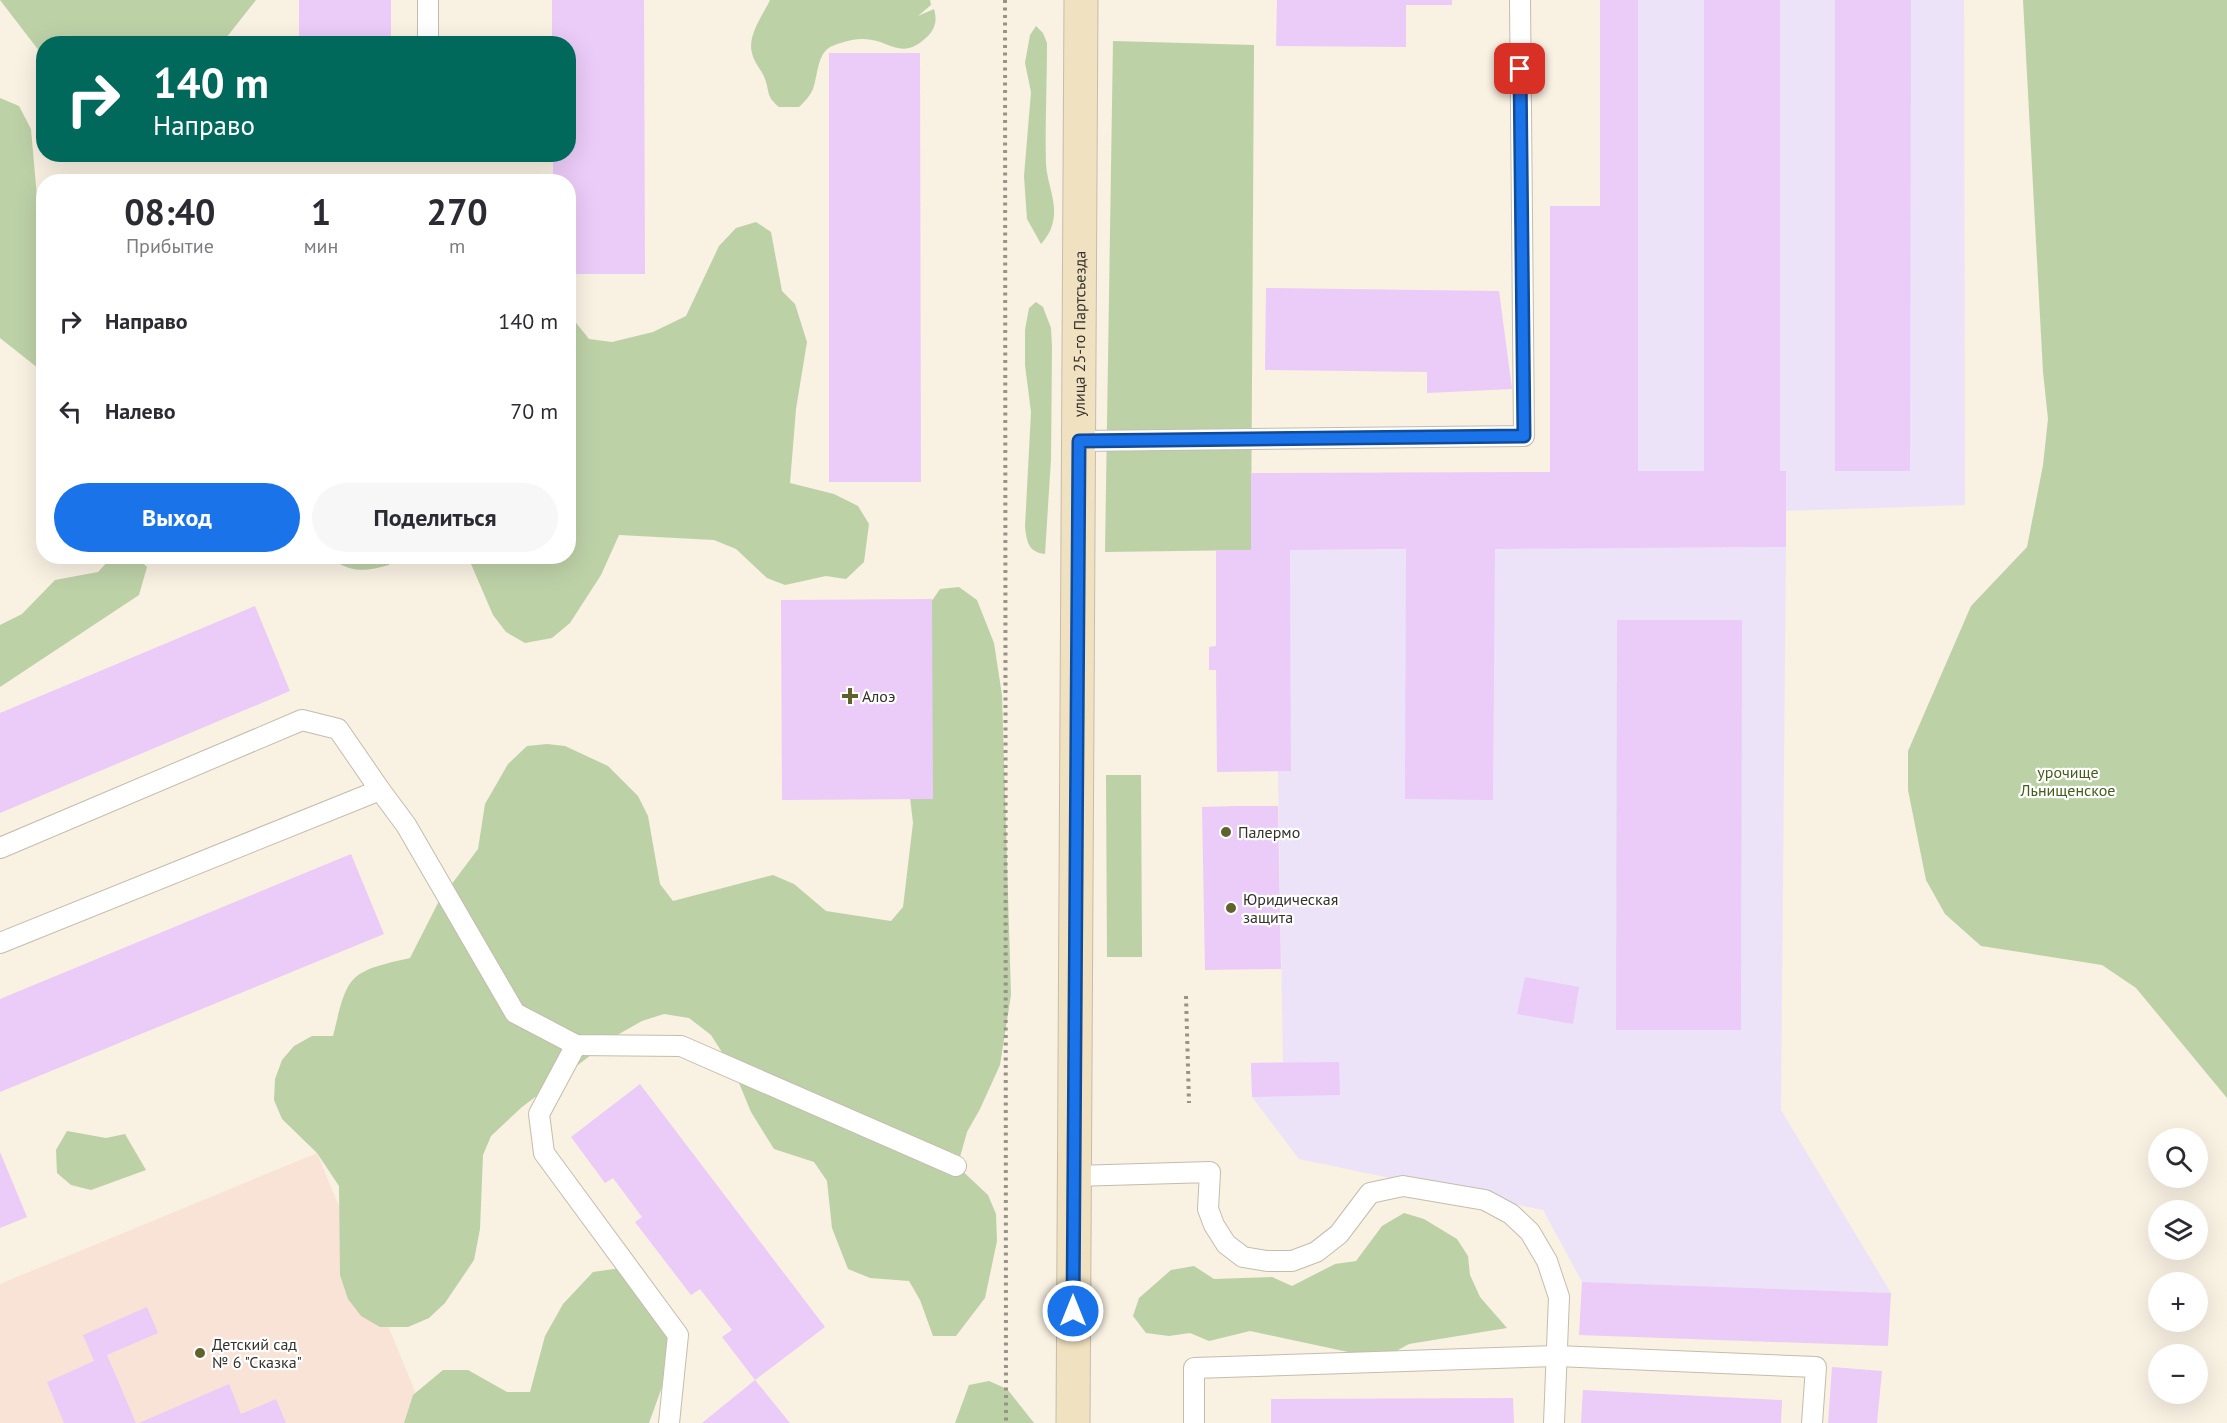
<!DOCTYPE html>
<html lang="ru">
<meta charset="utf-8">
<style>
body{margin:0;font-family:"PT Sans",sans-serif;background:#f7f7f7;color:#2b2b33;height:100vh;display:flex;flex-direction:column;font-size:22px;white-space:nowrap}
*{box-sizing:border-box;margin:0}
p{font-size:20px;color:#7c7c81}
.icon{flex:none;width:33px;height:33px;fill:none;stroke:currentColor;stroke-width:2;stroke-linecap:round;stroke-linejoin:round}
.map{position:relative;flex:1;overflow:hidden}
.side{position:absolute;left:36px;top:174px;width:540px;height:390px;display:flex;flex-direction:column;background:#fff;border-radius:24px;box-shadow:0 6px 24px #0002}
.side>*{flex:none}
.hud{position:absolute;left:36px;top:36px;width:540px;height:126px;border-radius:24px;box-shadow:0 6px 24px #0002;background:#00695c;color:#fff;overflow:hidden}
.tools{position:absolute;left:2148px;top:1128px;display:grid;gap:12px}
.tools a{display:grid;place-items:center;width:60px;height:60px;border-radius:50%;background:#fff;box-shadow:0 6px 24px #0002;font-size:30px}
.pin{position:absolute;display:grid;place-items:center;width:51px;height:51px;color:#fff;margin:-26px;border-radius:12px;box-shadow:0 3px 9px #0006}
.me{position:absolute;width:66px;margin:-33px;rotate:0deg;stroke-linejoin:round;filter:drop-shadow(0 0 4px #0008)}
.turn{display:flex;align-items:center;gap:21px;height:126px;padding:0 18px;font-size:27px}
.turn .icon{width:78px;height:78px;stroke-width:2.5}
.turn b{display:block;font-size:42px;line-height:51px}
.eta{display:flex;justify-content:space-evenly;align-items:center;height:102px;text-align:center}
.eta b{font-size:36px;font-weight:800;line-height:42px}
.cta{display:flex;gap:12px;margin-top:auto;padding:12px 18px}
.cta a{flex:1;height:69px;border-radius:36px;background:#1a73e8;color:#fff;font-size:24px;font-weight:800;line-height:69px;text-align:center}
.cta a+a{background:#f7f7f7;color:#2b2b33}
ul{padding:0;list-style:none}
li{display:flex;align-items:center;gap:18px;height:90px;padding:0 18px}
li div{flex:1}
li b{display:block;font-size:22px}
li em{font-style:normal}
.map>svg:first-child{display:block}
.industrial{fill:#ede3f8}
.education{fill:#f9e3d6}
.green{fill:#bdd1a7}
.building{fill:#ebcbf8}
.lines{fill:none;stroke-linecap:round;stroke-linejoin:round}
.lane-casing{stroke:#c4bcae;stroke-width:22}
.secondary-casing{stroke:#c4bcae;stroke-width:35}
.path{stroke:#989288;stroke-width:4;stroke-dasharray:3 4.5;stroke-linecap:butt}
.lane{stroke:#fff;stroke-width:20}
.secondary{stroke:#f0e2c1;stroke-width:33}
.route-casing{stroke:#114b97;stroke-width:15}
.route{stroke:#1a73e8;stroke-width:10}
.poi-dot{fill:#61612e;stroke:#fff;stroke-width:2}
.labels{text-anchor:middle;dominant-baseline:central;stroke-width:4.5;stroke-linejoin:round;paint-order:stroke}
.street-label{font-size:16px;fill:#35312c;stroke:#fff}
.poi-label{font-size:16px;fill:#35312c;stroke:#fff;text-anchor:start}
.park-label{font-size:16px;fill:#445e19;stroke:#fff}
</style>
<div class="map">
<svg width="2227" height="1423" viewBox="0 0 2227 1423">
<rect width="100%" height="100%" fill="#f9f1e2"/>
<!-- industrial -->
<g class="industrial">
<path d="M 1638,0 L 1964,0 L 1965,505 L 1786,511 L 1785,471 L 1638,471 Z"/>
<path d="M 1786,547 L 1781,1110 L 1891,1293 L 1582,1282 L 1543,1210 L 1299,1159 L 1252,1097 L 1251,1063 L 1283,1062 L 1278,771 L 1291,771 L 1290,550 Z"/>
</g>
<!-- education -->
<path class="education" d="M 317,1153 L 428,1423 L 0,1423 L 0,1284 Z"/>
<!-- green -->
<g class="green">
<path d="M 0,0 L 256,0 L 222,43 L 44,44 L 43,56 Z"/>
<path d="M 770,0 L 930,0 L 931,5 L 918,16 L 934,9 C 937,19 936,27 929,35 C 900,64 891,38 861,39 C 852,39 839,43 830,47 C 817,55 818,75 813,89 C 810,96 805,101 799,107 L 779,107 C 766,96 770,93 765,79 C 762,70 754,63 752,53 C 747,36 763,15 770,0 Z"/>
<path d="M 2023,0 L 2227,0 L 2227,1098 L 2136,988 L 2102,965 L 1981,946 L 1945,914 L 1926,880 L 1908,790 L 1908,751 L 1971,606 L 2027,547 L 2043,465 L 2048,419 L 2043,372 Z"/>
<path d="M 1036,26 L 1043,33 L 1047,43 C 1047,83 1045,124 1046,164 C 1047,182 1055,197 1054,215 C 1053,227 1049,235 1041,244 L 1027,219 L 1024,176 L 1031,92 L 1025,63 L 1030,35 Z"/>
<path d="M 1113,41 L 1254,45 L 1251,550 L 1105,552 Z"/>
<path d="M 0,98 L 19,106 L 31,129 L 37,197 L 43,203 L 43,372 L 0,338 Z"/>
<path d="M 756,222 L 771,232 L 782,291 L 795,304 L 807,342 L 796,409 L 790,483 L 834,494 L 858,506 L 869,524 L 864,562 L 846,579 L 826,576 L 785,585 L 767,578 L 736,549 L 714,540 L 619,535 L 601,575 L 570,623 L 552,638 L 525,643 L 506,632 L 493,615 L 468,557 L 568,556 L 569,314 L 589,339 L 612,342 L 653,332 L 686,316 L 719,246 L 736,228 Z"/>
<path d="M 1036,302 L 1043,307 L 1051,328 L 1052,347 L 1051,459 L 1045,554 C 1028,552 1027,542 1025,527 L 1031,412 L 1025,365 L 1025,330 L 1029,308 Z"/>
<path d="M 117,557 L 137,557 L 147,567 L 139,595 L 0,687 L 0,625 L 22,614 L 55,580 L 98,572 L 111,558 Z"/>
<path d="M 329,557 L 393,557 L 389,565 C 364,572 351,573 329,557 Z"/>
<path d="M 959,587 L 977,600 L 994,643 L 1002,695 L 1011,995 L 1000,1065 L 980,1109 L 967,1132 L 960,1157 L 956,1165 L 988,1195 L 996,1214 L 997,1241 L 985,1298 L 956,1336 L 933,1336 L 920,1300 L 909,1281 L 870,1278 L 848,1269 L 832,1228 L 827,1181 L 814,1162 L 774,1149 L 751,1112 L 734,1071 L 711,1035 L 689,1018 L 664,1014 L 642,1021 L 619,1034 L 522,1107 L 491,1136 L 483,1155 L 480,1229 L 474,1260 L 445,1303 L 429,1318 L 408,1327 L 380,1327 L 361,1316 L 348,1299 L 340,1275 L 339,1186 L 317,1153 L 282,1119 L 274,1100 L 275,1079 L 282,1060 L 294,1046 L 312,1036 L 333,1036 C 348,975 347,972 410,958 L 439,901 L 478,849 L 485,804 L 508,764 L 527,746 L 547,744 L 565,746 L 608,766 L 638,796 L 648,816 L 660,884 L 673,901 L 773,875 L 794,884 L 826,911 L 891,921 L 903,907 L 913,823 L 908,780 L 927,608 L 940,589 Z"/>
<path d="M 1106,775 L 1141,775 L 1142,957 L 1107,957 Z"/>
<path d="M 67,1131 L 106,1138 L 125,1134 L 146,1170 L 91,1190 L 71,1185 L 57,1173 L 56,1150 Z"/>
<path d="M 1404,1213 L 1424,1219 L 1457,1239 L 1468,1256 L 1470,1275 L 1480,1297 L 1507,1328 L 1409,1344 L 1391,1354 L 1367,1356 L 1250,1331 L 1209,1341 L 1190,1333 L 1169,1336 L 1146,1333 L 1133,1316 L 1139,1298 L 1171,1270 L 1194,1266 L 1214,1279 L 1272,1277 L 1292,1286 L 1335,1264 L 1356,1261 L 1382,1226 Z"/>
<path d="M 621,1268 L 668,1333 L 662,1387 L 649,1423 L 404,1423 L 413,1395 L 443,1370 L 468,1370 L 507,1392 L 530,1392 L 545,1336 L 563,1304 L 593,1272 Z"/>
<path d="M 989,1381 L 1007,1389 L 1034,1423 L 955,1423 L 969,1385 Z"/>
</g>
<!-- building -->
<g class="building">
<rect x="299" y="0" width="92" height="44"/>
<path d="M 552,0 L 644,0 L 645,274 L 568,274 L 568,182 L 553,182 L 553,154 L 568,154 L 568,44 L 552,44 Z"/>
<path d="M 1277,0 L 1452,0 L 1452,5 L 1406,5 L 1406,47 L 1276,46 Z"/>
<path d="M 1600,0 L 1638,0 L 1638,471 L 1704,471 L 1704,0 L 1780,0 L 1780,471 L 1786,471 L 1786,547 L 1495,549 L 1493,800 L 1405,799 L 1406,549 L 1290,550 L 1291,771 L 1217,772 L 1216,670 L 1209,670 L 1209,647 L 1216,646 L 1216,550 L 1251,550 L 1251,473 L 1550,472 L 1550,206 L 1600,206 Z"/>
<path d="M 1835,0 L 1911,0 L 1910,471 L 1835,471 Z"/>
<path d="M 829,53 L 920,53 L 921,482 L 829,482 Z"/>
<path d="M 1266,288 L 1499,291 L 1512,389 L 1427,393 L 1427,372 L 1265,370 Z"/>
<path d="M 932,599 L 933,799 L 782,800 L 781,600 Z"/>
<path d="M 255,606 L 290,691 L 0,813 L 0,713 Z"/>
<path d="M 1617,620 L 1742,620 L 1741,1030 L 1616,1030 Z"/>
<path d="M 1237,806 L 1278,806 L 1281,969 L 1205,970 L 1202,807 Z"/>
<path d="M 351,854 L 384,934 L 0,1092 L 0,999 Z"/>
<path d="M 1525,977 L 1579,987 L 1573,1024 L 1517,1014 Z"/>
<path d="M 1339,1062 L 1340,1095 L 1252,1097 L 1251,1063 Z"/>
<path d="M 640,1084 L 825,1327 L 755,1380 L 722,1337 L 732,1330 L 700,1289 L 691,1295 L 635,1222 L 642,1217 L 613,1178 L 605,1183 L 571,1137 Z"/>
<path d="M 0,1152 L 27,1217 L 0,1228 Z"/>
<path d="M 1582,1282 L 1891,1293 L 1888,1346 L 1579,1335 Z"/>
<path d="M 147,1307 L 158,1333 L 107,1355 L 136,1423 L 64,1423 L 47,1382 L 94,1361 L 83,1335 Z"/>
<path d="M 1832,1367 L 1882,1371 L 1877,1423 L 1828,1423 Z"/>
<path d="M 755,1380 L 790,1423 L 702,1423 Z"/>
<path d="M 229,1384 L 241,1414 L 276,1399 L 286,1423 L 139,1423 Z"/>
<path d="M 1583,1390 L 1782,1400 L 1781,1423 L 1581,1423 Z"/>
<path d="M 1513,1398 L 1514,1423 L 1271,1423 L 1271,1399 Z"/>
</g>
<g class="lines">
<defs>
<g id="lane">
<path d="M 428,0 L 428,44"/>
<path d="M 1079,441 L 1524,436 L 1520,0"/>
<path d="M 0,848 L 302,720 L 338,729 L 380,790"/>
<path d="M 0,943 L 380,790 L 406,825 L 515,1013 L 576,1045 L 681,1046 L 956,1166"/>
<path d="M 576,1045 L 539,1114 L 544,1153 L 678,1335 L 669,1423"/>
<path d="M 1074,1176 L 1210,1172 L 1208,1209 L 1214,1225 L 1226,1244 L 1243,1257 L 1267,1261 L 1292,1261 L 1316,1252 L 1339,1234 L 1370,1193 L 1403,1186 L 1485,1200 L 1511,1214 L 1530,1232 L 1547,1261 L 1559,1297 L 1554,1423"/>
<path d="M 1194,1423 L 1194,1368 L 1557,1356 L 1816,1367 L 1812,1423"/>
</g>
<g id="secondary">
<path id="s1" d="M 1073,1423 L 1081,0"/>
</g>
</defs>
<!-- lane casing -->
<use href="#lane" class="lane-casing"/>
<!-- secondary casing -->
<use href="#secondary" class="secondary-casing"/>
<!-- path -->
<g class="path">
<path d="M 1005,0 L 1006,1423"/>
<path d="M 1186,996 L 1189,1103"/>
</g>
<!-- lane -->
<use href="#lane" class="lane"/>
<!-- secondary -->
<use href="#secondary" class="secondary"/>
</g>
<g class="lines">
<defs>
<path id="route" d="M 1073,1311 L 1079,441 L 1524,436 L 1520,69"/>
</defs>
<!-- route casing -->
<use href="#route" class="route-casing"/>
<!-- route -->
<use href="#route" class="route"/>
</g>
<!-- markers -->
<g class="poi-dot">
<path d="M847 687h6v6h6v6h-6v6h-6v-6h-6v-6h6z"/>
<circle cx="1226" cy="832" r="6"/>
<circle cx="1231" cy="908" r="6"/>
<circle cx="200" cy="1353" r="6"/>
</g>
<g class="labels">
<!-- street labels -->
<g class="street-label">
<text stroke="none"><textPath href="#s1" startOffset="1089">улица 25-го Партсъезда</textPath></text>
</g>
<!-- poi labels -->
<g class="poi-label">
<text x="862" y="696">Алоэ</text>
<text x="1238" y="832">Палермо</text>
<text x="1243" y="899">Юридическая<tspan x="1243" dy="18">защита</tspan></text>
<text x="212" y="1344">Детский сад<tspan x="212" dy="18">№ 6 "Сказка"</tspan></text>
</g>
<!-- park labels -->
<g class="park-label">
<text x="2068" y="772">урочище<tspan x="2068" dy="18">Льнищенское</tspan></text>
</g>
</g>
</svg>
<div class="tools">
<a><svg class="icon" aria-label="search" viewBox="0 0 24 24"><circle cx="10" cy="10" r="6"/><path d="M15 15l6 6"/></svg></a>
<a><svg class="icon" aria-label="layers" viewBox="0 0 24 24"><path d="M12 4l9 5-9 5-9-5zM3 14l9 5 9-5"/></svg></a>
<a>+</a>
<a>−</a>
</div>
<div class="pin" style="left:1520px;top:69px;background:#d93025"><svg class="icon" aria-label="arrive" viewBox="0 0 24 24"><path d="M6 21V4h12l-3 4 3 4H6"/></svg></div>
<svg class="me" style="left:1073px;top:1311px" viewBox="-20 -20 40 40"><circle r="17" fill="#1a73e8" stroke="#fff" stroke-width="3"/><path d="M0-11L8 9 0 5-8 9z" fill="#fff"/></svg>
<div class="hud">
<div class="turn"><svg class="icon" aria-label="right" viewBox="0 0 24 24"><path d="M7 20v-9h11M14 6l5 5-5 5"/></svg><div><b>140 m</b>Направо</div></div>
</div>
<section class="side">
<div class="eta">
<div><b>08:40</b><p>Прибытие</p></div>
<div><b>1</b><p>мин</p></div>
<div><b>270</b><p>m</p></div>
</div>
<ul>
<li><svg class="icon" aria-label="right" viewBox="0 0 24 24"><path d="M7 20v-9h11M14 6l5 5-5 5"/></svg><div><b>Направо</b></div><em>140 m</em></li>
<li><svg class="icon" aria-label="left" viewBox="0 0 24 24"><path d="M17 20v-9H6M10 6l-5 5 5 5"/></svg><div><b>Налево</b></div><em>70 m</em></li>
</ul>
<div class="cta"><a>Выход</a><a>Поделиться</a></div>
</section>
</div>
